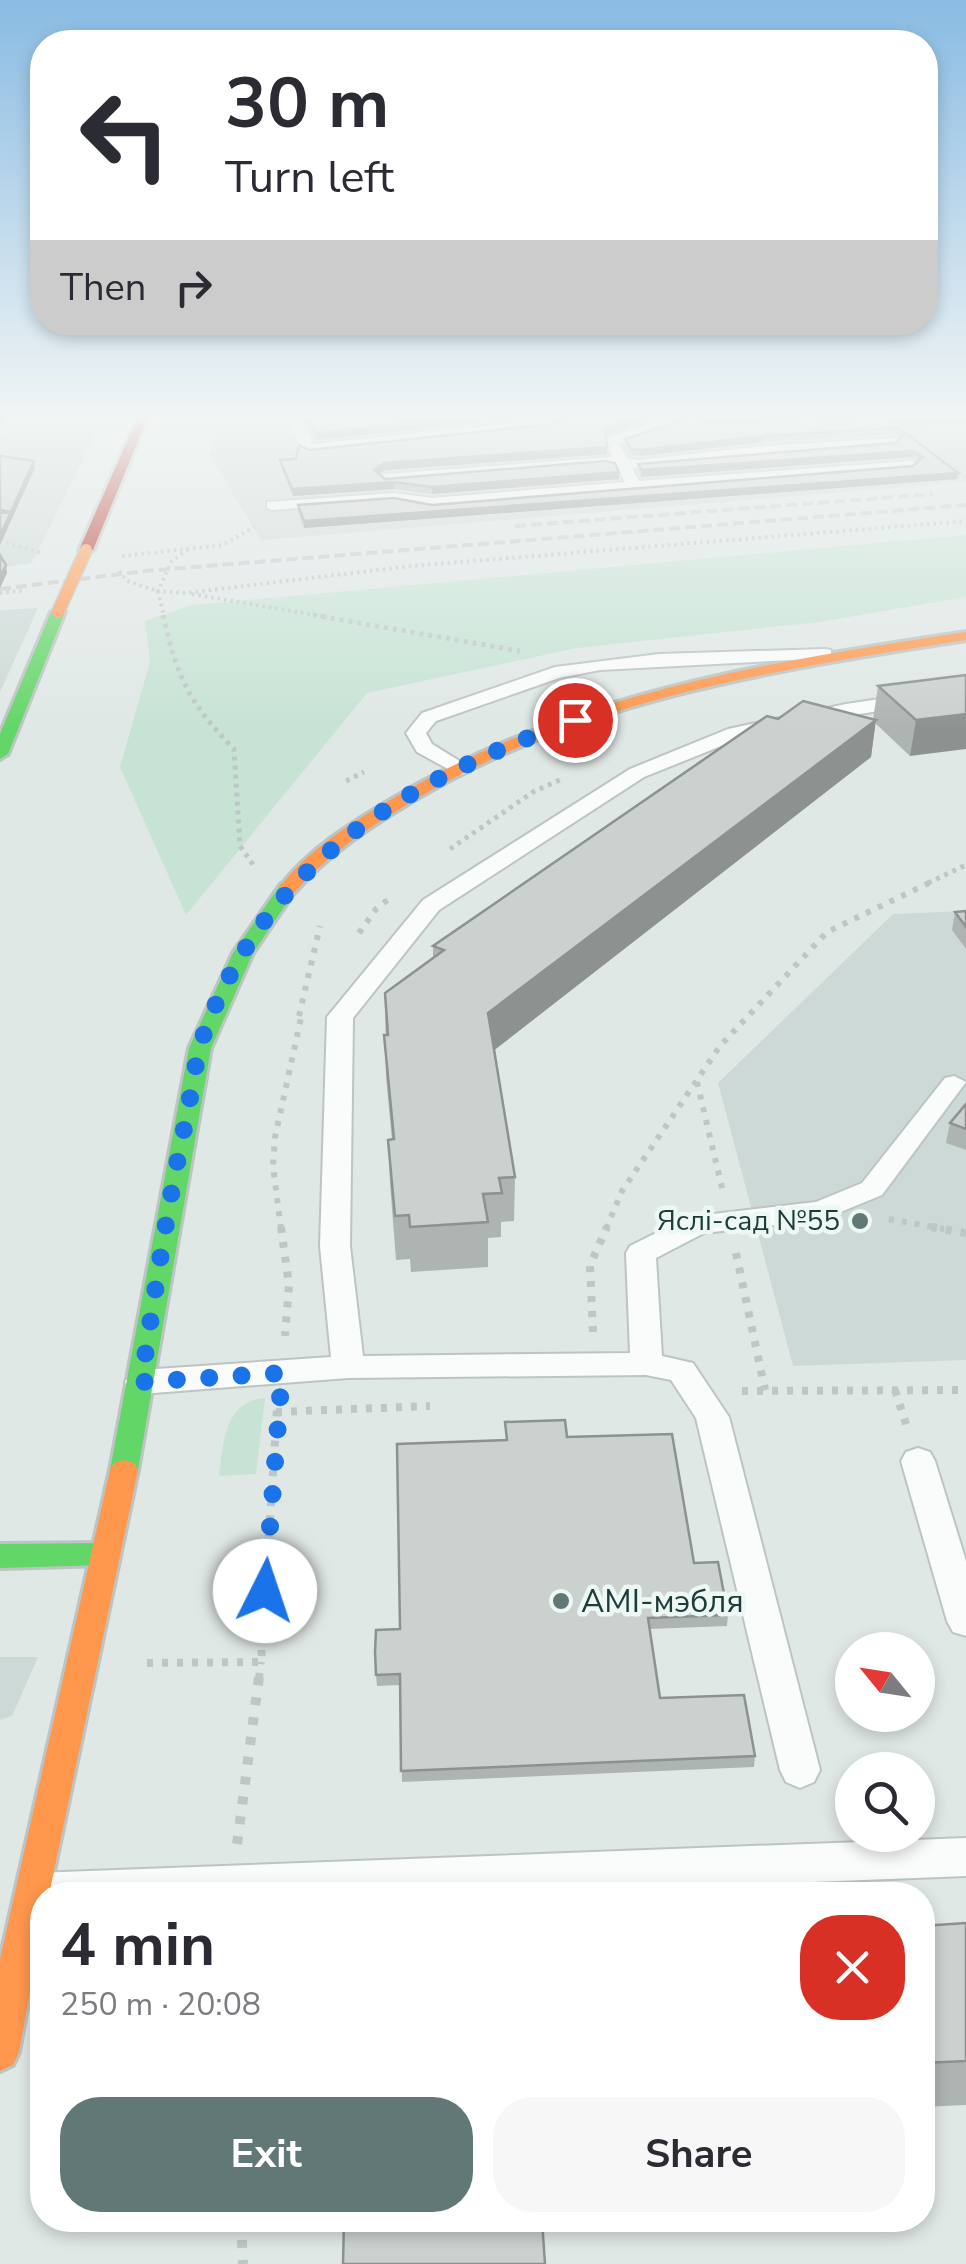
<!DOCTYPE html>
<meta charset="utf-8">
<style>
body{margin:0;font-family:"Nunito Sans",sans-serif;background:#f7f7f7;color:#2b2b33;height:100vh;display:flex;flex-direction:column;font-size:38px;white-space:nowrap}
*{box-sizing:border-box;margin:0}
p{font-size:32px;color:#7c7c81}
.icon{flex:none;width:55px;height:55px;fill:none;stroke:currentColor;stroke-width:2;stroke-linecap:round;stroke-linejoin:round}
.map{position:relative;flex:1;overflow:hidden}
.sheet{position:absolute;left:30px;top:1882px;width:905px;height:350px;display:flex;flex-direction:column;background:#fff;border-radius:40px;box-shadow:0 5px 15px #0003}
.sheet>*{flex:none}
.guide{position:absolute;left:30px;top:30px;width:908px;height:305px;border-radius:40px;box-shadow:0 5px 15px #0003;background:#fff;color:#2b2b33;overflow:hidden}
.needle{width:65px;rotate:300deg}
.tools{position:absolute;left:835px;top:1632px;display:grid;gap:20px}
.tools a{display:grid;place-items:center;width:100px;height:100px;border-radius:50%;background:#fff;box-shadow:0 5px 15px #0003;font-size:50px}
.pin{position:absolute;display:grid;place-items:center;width:85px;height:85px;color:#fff;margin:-42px;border:5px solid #fff;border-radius:50%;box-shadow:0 2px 10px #0007}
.me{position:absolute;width:110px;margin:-55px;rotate:4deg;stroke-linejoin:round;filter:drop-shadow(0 0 8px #0008)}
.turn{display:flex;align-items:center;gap:35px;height:210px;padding:0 30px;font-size:45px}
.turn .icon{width:130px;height:130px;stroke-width:2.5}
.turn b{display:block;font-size:70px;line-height:85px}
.then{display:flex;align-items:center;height:95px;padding:0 30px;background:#0003;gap:20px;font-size:38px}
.round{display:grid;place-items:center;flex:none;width:105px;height:105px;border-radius:40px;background:#f7f7f7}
.overview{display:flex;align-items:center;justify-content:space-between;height:170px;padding:0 30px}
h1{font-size:60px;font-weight:700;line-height:75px}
.button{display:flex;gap:20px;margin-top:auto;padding:20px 30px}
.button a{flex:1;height:115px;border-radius:40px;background:#617876;color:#fff;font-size:40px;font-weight:700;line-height:115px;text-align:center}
.button a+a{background:#f7f7f7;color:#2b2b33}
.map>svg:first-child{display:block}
.built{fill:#cdd9d6}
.green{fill:#c7e3d4}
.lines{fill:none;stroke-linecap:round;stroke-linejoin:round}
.lane-casing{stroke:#bdc4c3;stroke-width:4}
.fast-casing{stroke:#bcc5c3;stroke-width:6}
.slow-casing{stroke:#bcc5c3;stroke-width:6}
.jam-casing{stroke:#bcc5c3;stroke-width:6}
.path-far4{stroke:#bdc8c6;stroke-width:4;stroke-dasharray:2.5 4;stroke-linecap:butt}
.path-far3{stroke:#bdc8c6;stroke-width:5;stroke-dasharray:4 5;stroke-linecap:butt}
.path-far2{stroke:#bdc8c6;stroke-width:6;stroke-dasharray:5 8;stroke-linecap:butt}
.path-far1{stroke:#bdc8c6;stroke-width:8;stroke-dasharray:6 9;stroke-linecap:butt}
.path{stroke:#bdc8c6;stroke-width:10;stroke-dasharray:8 12;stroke-linecap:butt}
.lane{fill:#fafcfb;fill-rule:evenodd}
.fast{fill:#63d668;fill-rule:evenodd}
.slow{fill:#ff974d;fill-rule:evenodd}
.jam{fill:#b3261e;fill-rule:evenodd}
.rail{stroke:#c5c9c9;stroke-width:4;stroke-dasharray:11 5;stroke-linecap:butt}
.slow-bridge-casing{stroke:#bac5c3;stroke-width:15;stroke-linecap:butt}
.slow-bridge{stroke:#ff974d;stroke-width:12}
.wall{fill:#aeb4b2}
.shaded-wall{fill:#8d9291}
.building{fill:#cad1cf;stroke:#8d9291;stroke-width:2.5}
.route{stroke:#1a73e8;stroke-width:18;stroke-dasharray:0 32.4}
.poi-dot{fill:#617876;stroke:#edf7f4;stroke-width:4}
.labels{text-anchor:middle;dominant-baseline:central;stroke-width:9;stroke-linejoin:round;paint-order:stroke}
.poi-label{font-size:28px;fill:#1d3b39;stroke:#edf7f4;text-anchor:end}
.near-poi-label{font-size:32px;fill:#1d3b39;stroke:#edf7f4;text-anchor:start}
</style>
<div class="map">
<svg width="966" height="2264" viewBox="0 0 966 2264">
<rect width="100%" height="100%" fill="#e0e8e6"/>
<!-- built -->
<g class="built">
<path d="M 21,412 L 106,412 L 32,563 L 0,568 L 0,436 L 7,435 Z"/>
<path d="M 225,412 L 966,412 L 966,482 L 261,540 L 209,454 Z"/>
<path d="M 38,608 L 0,692 L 0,610 Z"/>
<path d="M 966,911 L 966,1360 L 793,1366 L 718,1083 L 893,914 Z"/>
<path d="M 0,1657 L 38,1657 L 12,1716 L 0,1720 Z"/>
</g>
<!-- green -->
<g class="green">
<path d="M 966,535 L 966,597 L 819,622 L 577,648 L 367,693 L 186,915 L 120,767 L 150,662 L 145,621 L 192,605 Z"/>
<path d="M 265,1398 L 256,1474 L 219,1476 C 223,1444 224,1401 265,1398 Z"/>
</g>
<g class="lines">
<defs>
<g id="lane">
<path d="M 283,412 L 297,412 L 314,444 L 547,419 L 563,412 L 733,412 L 726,416 L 699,417 L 619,443 L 628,459 L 640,460 L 763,446 L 894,438 L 901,442 L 894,446 L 632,468 L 639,481 L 912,461 L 919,465 L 912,469 L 432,508 L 394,501 L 272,510 L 267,508 L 267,502 L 394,493 L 432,498 L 625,482 L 617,467 L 605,464 L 385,482 L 378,478 L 385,474 L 612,457 L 606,438 L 670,417 L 569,419 L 550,427 L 309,453 L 302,449 Z"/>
<path d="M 355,412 L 490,412 L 493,415 L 486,419 L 362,419 Z"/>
<path d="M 785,412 L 858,412 L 865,416 L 858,420 L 707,425 L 700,421 L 707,417 Z"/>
<path d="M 825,649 L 831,650 L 831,658 L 600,670 L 559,678 L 436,721 L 426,733 L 432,744 L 466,765 L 466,773 L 459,775 L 417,752 L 406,733 L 422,713 L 555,667 L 659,654 Z"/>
<path d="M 966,686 L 966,698 L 846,716 L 741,738 L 644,777 L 439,910 L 353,1018 L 350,1246 L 363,1356 L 630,1353 L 626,1253 L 630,1246 L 688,1217 L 816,1202 L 862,1183 L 945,1078 L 954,1076 L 966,1082 L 882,1195 L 821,1220 L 704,1233 L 656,1258 L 662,1356 L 693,1363 L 729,1417 L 820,1770 L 814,1782 L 800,1788 L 786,1782 L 780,1770 L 696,1418 L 671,1380 L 646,1375 L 348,1378 L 141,1394 L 130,1390 L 125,1382 L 130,1374 L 141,1370 L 331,1357 L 320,1246 L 327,1017 L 423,900 L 630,769 L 728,729 L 846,704 Z"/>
<path d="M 918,1448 L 930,1452 L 935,1461 L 966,1561 L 966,1636 L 953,1632 L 947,1621 L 901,1461 L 906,1452 Z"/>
<path d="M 966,1838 L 966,1876 L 486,1895 L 42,1895 L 42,1912 L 21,1907 L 15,1893 L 21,1879 L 36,1873 Z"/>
</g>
<g id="fast">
<path d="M 58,608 L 65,612 L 8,754 L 0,759 L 0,734 L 51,612 Z"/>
<path d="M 288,882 L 297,888 L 253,953 L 211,1048 L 138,1470 L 134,1477 L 124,1480 L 114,1477 L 110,1470 L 189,1048 L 233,953 L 281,884 Z"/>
<path d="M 105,1543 L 115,1546 L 120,1554 L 115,1562 L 105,1565 L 0,1568 L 0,1544 Z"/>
</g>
<g id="slow">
<path d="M 966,632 L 966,640 C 773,670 577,700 408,804 C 367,829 327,855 295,892 L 288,894 L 279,888 C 308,850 351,823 392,799 C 567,694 767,662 966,632 Z"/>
<path d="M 124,1460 L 134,1463 L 138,1470 L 49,1895 L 42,1895 L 42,1926 L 19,2052 L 13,2065 L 0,2071 L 0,1959 L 110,1470 L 114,1463 Z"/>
</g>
<g id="jam">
<path d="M 14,412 L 0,422 L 2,412 Z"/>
<path d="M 140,412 L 150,412 L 93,550 L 81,553 L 79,550 Z"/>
</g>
</defs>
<!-- lane casing -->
<use href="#lane" class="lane-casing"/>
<!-- fast casing -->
<use href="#fast" class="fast-casing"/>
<!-- slow casing -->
<use href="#slow" class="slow-casing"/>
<!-- jam casing -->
<use href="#jam" class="jam-casing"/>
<!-- path-far4 -->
<g class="path-far4">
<path d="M 943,460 L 966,477"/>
<path d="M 0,541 L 42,553"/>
<path d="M 188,549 L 171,562 L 158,591 L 185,593 L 411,566 L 966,521"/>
<path d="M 122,556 L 223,545 L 254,527"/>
<path d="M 119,571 L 127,581 L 158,591 L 164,617"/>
<path d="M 0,593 L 26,590"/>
<path d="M 192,594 L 327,617"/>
</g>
<!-- path-far3 -->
<g class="path-far3">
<path d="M 163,615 C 177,677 189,703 234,749 L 240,846 L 254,866"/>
<path d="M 313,615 L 520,651"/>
<path d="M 346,781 L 364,772"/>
<path d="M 450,849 L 533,792 L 562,779"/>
<path d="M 928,883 L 966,865"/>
</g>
<!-- path-far2 -->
<g class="path-far2">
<path d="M 359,933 L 376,909 L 390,898"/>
<path d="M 299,1016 L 320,926"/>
<path d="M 697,1082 L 723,1192"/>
<path d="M 889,1219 L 944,1229"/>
<path d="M 281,1229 L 273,1166 L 275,1137 L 301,1018"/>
<path d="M 606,1229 L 622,1191 L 720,1046 L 827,932 L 933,881"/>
</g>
<!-- path-far1 -->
<g class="path-far1">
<path d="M 281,1227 L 289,1285 L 285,1336"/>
<path d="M 931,1227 L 966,1233"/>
<path d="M 736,1253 L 765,1390"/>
<path d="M 593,1332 L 590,1265 L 607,1227"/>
<path d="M 895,1390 L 907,1427"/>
<path d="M 742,1391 L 966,1390"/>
<path d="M 276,1412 L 430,1406"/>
<path d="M 147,1663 L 261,1662 L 277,1408"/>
<path d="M 259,1679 L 261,1662"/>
</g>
<!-- path -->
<g class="path">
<path d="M 237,1844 L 259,1677"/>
<path d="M 241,2220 L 243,2264"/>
</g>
<!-- lane -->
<use href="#lane" class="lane"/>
<!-- fast -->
<use href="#fast" class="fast"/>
<!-- slow -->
<use href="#slow" class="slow"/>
<!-- jam -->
<use href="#jam" class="jam"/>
<!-- rail -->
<g class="rail">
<path d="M 515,526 L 933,494"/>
<path d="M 0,589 L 145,571 L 966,505"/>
</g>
<defs>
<path id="slow-bridge" d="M 58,612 L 86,550"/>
</defs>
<!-- slow-bridge casing -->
<use href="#slow-bridge" class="slow-bridge-casing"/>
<!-- slow-bridge -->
<use href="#slow-bridge" class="slow-bridge"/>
</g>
<!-- wall -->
<g class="wall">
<path d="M 305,412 L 362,416 L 477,423 L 316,440 L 305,420 Z"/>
<path d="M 966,412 L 966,423 L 898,427 L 958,473 L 957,479 L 304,528 L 298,512 L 298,505 L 432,505 L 913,466 L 919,461 L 912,457 L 641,477 L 638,471 L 638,464 L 895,443 L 901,438 L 894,434 L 763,442 L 640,456 L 630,455 L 625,445 L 625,439 L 708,422 Z"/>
<path d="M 645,421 L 606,434 L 607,454 L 385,470 L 379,474 L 385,479 L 619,479 L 432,494 L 394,489 L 293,496 L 281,467 L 280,460 L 296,459 L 309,450 Z"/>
<path d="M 966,675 L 910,756 L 875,723 L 871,757 L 494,1050 L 515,1177 L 514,1221 L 501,1222 L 501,1237 L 488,1238 L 488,1267 L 411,1272 L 410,1259 L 396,1260 L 390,1183 L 388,1140 L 392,1140 L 386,1077 L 385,993 L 433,958 L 433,946 L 778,719 L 873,720 L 878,686 Z"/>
<path d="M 966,911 L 966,949 L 952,930 L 955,912 Z"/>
<path d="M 966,1104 L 966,1150 L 946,1143 L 950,1123 Z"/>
<path d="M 505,1422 L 567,1437 L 694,1563 L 728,1615 L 727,1626 L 649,1629 L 660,1698 L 755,1756 L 754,1767 L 402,1782 L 400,1685 L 377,1686 L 376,1675 L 400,1629 L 506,1440 Z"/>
<path d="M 966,1923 L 966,2105 L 922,2107 L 922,1926 Z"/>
</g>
<!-- shaded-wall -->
<g class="shaded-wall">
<path d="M 517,412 L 554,412 L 546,415 L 489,421 L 489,415 Z"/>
<path d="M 645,415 L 645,421 L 605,434 L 605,428 Z"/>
<path d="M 477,416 L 477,423 L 316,440 L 316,433 Z"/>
<path d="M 966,416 L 966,423 L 889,428 L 890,421 Z"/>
<path d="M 763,436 L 763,442 L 640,456 L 640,450 Z"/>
<path d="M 607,447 L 607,454 L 385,470 L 374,477 L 374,470 L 384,463 Z"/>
<path d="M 913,451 L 912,457 L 641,477 L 642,470 Z"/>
<path d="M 34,461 L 35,468 L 0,545 L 0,536 Z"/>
<path d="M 619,472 L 619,479 L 432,494 L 432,487 Z"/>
<path d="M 958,473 L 957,479 L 304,528 L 304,521 Z"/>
<path d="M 394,482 L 394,489 L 293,496 L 292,489 Z"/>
<path d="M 6,565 L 7,573 L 0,588 L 0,578 Z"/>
<path d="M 966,714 L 966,749 L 910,756 L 916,720 Z"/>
<path d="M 876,720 L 871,757 L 488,1055 L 488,1013 Z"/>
</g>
<!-- building -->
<g class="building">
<path d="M 305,412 L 357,412 L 362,416 L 477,416 L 316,433 Z"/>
<path d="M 493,412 L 517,412 L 489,415 Z"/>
<path d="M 865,412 L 966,412 L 966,416 L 890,421 L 958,473 L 304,521 L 298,505 L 394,498 L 432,505 L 913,466 L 923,457 L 913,451 L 642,470 L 638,464 L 895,443 L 905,434 L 895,428 L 763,436 L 640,450 L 631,449 L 625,439 L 697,415 L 708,422 L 859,417 Z"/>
<path d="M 645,415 L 605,428 L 607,447 L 384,463 L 374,470 L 385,479 L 605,461 L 615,463 L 619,472 L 432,487 L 394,482 L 292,489 L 280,460 L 296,459 L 299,445 L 309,450 L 551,424 L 570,416 Z"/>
<path d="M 0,456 L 34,461 L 0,536 L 0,513 L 11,512 L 0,510 Z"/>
<path d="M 0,555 L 6,565 L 0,578 Z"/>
<path d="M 966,675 L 966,714 L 916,720 L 878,686 Z"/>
<path d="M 803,701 L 876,720 L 488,1013 L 515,1177 L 499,1178 L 502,1193 L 483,1194 L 488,1222 L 410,1227 L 409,1215 L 395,1216 L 388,1140 L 394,1139 L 384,1035 L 388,1035 L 385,993 L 444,950 L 433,946 L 767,716 L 778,719 Z"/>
<path d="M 966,911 L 966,927 L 955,912 Z"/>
<path d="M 966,1104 L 966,1129 L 950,1123 Z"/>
<path d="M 565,1420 L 567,1437 L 672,1434 L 694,1563 L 718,1562 L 728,1615 L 648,1618 L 660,1698 L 744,1695 L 755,1756 L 401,1771 L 400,1674 L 376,1675 L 375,1652 L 376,1630 L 400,1629 L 397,1444 L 507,1440 L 505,1422 Z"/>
<path d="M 966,1923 L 966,2061 L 922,2063 L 922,1926 Z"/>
<path d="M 344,2220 L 542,2220 L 545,2264 L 343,2264 Z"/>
</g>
<!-- sky -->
<linearGradient id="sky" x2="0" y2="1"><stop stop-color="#89bbe3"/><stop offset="0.57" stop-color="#f1f5f4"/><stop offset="1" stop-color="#f1f5f4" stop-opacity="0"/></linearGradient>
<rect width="966" height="729" fill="url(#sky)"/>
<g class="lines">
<!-- route -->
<path class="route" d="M 265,1591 L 282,1373 L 141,1382 C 155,1294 167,1206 186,1120 C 192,1091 195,1058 205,1031 C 269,858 410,780 575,720"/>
</g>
<!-- markers -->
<g class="poi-dot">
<circle cx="860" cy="1221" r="10"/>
<circle cx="561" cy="1601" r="10"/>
</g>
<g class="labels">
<!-- poi labels -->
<g class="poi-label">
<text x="840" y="1221">Яслі-сад №55</text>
</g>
<!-- near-poi labels -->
<g class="near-poi-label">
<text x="581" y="1601">AMI-мэбля</text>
</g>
</g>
</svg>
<div class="tools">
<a><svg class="needle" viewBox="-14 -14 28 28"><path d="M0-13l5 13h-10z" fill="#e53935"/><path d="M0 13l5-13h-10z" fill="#7c7c81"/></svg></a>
<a><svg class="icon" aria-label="search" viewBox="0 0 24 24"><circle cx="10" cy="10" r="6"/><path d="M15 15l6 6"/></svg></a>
</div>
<div class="pin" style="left:575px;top:720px;background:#d93025"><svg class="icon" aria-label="arrive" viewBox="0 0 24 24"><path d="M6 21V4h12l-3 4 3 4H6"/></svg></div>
<svg class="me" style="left:265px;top:1591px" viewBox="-20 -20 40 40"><circle r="19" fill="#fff"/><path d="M0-13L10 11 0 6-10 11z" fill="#1a73e8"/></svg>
<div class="guide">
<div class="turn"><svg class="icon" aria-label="left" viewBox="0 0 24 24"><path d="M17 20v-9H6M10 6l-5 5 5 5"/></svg><div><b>30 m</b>Turn left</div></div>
<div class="then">Then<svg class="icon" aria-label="right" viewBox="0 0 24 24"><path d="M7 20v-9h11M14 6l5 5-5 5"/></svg></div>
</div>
<section class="sheet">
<div class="overview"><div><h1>4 min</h1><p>250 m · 20:08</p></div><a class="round" style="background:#d93025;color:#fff"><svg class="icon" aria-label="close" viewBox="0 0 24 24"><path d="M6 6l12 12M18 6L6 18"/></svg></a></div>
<div class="button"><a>Exit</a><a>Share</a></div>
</section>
</div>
